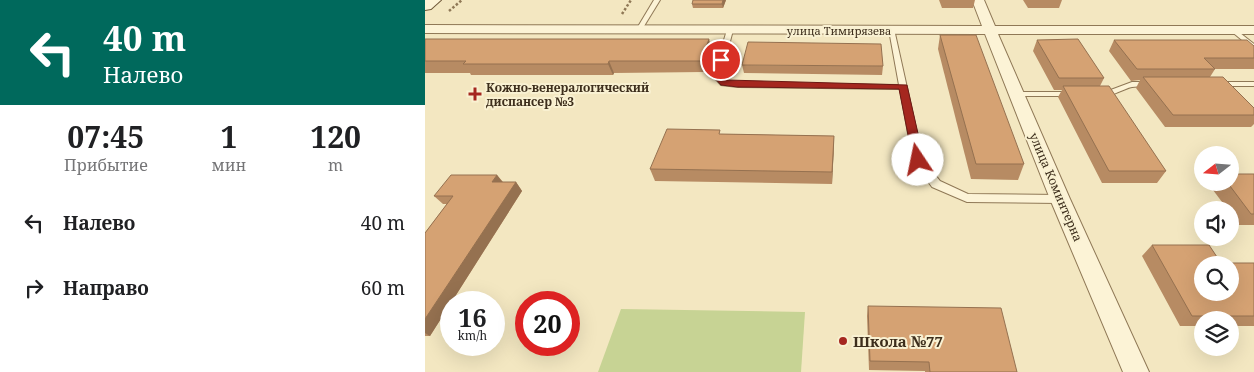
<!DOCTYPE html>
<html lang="ru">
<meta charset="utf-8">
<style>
body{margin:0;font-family:"Noto Serif",serif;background:#f6f6f6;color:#202124;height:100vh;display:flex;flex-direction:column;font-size:19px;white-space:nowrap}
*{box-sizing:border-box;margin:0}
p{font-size:16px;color:#757577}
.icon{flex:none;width:28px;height:28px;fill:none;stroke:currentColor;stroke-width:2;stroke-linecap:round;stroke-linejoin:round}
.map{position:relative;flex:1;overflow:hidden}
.side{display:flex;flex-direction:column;background:#fff;width:425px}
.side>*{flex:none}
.guide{background:#00695c;color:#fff;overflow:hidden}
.needle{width:32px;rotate:253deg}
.fabs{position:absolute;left:769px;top:146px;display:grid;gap:10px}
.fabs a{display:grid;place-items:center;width:45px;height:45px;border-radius:50%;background:#fff;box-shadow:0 5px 20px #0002;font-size:25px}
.speed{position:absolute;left:15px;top:291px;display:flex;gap:10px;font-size:25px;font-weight:700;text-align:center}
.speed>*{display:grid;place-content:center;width:65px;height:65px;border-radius:50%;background:#fff;box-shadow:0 5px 20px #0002;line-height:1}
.speed small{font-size:12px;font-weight:400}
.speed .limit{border:8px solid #d22;background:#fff;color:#111}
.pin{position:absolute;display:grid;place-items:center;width:42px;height:42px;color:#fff;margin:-21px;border:2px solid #fff;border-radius:50%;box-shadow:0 1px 5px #0007}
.me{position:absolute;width:55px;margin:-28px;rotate:349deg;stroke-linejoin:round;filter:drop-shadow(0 0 4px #0008)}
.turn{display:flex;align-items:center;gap:18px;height:105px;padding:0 20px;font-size:22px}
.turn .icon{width:65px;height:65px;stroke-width:2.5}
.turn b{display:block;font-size:35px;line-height:42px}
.eta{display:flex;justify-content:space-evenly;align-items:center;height:85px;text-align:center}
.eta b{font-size:30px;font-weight:700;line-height:35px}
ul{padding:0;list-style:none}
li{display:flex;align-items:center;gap:15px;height:65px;padding:0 20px}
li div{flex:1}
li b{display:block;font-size:19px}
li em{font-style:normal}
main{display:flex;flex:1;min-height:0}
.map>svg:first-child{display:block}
.green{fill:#c7d394}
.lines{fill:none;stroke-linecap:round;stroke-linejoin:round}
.service-casing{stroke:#8f7856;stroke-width:2}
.minor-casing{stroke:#8f7856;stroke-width:2}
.secondary-casing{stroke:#715939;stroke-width:2}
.path{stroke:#8f7856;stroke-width:2.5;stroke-dasharray:2.5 2;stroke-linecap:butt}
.service{fill:#fcf3d6;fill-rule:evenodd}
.minor{fill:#fcf3d6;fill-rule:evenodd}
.secondary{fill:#fcf3d6;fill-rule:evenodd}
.wall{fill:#b78b63}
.shaded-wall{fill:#957150}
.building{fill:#d5a273;stroke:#957150;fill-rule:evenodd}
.route{fill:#a5271f;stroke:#6b1914}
.poi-dot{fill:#a5271f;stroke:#f9f1d2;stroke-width:2}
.labels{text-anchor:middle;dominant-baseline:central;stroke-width:4;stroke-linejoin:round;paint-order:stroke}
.far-street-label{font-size:11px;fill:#3d2e1c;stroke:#f9f1d2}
.poi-label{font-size:12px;font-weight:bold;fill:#3d2e1c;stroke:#f9f1d2;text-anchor:start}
.street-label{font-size:12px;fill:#3d2e1c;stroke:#f9f1d2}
.near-poi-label{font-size:15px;font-weight:bold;fill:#3d2e1c;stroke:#f9f1d2;text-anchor:start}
</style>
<main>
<section class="side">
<div class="guide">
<div class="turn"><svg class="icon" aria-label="left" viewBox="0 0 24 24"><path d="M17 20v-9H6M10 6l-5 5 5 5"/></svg><div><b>40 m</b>Налево</div></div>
</div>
<div class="eta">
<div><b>07:45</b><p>Прибытие</p></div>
<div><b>1</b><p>мин</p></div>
<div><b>120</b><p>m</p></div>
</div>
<ul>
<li><svg class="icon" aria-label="left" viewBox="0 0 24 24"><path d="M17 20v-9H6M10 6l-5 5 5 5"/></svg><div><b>Налево</b></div><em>40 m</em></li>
<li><svg class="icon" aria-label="right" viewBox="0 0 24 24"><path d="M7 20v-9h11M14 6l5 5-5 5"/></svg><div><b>Направо</b></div><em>60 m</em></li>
</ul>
</section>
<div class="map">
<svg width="829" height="372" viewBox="0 0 829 372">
<rect width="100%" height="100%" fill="#f3e7c1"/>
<!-- green -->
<path class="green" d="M 196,309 L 380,312 L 376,372 L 173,372 Z"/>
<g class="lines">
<defs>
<g id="service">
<path d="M 229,0 L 235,0 L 216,31 L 212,31 L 211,30 Z"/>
<path d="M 305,28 L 308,30 L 296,76 L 301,81 L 313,83 L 474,85 L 464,30 L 469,29 L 498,160 L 515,181 L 543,194 L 635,195 L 639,196 L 640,199 L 639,202 L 635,203 L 542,202 L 507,187 L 488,161 L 475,89 L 313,87 L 296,85 L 288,76 L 302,30 Z"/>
<path d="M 806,29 L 810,29 L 829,44 L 829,50 L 806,31 Z"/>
<path d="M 707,82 L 726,82 L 730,84 C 724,89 715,85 707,87 C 696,89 680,102 670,94 L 671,92 L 683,91 Z"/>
<rect x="790" y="82" width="39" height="4"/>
<path d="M 590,92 L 647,92 L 651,94 L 647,96 L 593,96 L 589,94 Z"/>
</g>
<path id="minor" d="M 547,0 L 559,0 L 570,26 L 829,26 L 829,34 L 573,34 L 645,199 L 724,372 L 698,372 L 625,199 L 560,34 L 0,33 L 0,25 L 557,26 Z"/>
<path id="secondary" d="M 0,0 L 16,0 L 6,9 L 0,10 Z"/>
</defs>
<!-- service casing -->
<use href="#service" class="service-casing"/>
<!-- minor casing -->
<use href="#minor" class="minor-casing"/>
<!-- secondary casing -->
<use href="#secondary" class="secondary-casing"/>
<!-- path -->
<g class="path">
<path d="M 24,11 L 37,0"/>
<path d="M 197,14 L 206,0"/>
</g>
<!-- service -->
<use href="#service" class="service"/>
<!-- minor -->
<use href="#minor" class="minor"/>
<!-- secondary -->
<use href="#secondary" class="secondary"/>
</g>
<!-- wall -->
<g class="wall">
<path d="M 301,0 L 298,8 L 268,8 L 267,4 Z"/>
<path d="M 514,0 L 550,0 L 548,8 L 517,8 Z"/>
<path d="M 598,0 L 637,0 L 634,8 L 603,8 Z"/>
<path d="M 515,35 L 599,164 L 593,180 L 546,179 L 513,49 Z"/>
<path d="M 0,39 L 284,39 L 286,50 L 279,72 L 189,73 L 188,75 L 46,75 L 45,73 L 0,73 Z"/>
<path d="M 612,40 L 679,78 L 675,86 L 741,171 L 732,183 L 677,183 L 633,97 L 637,90 L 629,90 L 608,51 Z"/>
<path d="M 689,40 L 829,46 L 829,69 L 790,69 L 785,77 L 829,108 L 829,124 L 826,127 L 740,127 L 711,88 L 715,80 L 706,81 L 684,51 Z"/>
<path d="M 317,65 L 458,66 L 457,75 L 319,73 Z"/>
<path d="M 296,134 L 409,136 L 407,184 L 230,181 L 225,169 Z"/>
<path d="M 829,174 L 829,225 L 814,225 L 805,212 L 805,210 L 803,210 L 785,186 L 788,182 L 805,182 Z"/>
<path d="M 72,175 L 78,182 L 91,182 L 97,191 L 5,336 L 0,336 L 0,233 L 22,204 L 18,204 L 9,196 Z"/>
<path d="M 727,245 L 796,263 L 829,263 L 829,326 L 805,326 L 805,320 L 778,320 L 778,326 L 755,326 L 717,256 Z"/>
<path d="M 443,306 L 592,372 L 500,372 L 500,371 L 444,370 L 442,316 Z"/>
</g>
<!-- shaded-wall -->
<g class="shaded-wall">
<path d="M 298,0 L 301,0 L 298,8 L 297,4 Z"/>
<path d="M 284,39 L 286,50 L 279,72 L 276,61 Z"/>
<path d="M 184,61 L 189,73 L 188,75 L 183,64 Z"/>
<path d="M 409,136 L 409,147 L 407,184 L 407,172 Z"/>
<path d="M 72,175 L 79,184 L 67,182 Z"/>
<path d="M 91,182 L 97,191 L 5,336 L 0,333 L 0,319 Z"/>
</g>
<!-- building -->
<g class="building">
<path d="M 268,0 L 298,0 L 297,4 L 267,4 Z"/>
<path d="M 515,35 L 551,35 L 599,164 L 551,164 Z"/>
<path d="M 0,39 L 284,39 L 276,61 L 184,61 L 183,64 L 38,64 L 41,61 L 0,61 Z"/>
<path d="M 653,39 L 679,78 L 634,78 L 612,40 Z"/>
<path d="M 689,40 L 822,40 L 829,46 L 829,58 L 779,58 L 790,69 L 712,69 Z"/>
<path d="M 323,42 L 456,44 L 458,66 L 317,65 Z"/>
<path d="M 718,77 L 798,77 L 829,108 L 829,115 L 748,115 Z"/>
<path d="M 638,86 L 684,86 L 741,171 L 684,171 Z"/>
<path d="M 242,129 L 295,130 L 294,134 L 409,136 L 407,172 L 225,169 Z"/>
<path d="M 805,174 L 829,174 L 829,214 L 826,214 L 802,182 L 805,182 Z"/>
<path d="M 26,175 L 72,175 L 67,182 L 91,182 L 0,319 L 0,233 L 28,196 L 9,196 Z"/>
<path d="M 727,245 L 784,245 L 796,263 L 829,263 L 829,316 L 767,316 ZM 778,265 L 805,265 L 805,292 L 778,292 Z"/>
<path d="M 443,306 L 576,308 L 592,372 L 505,372 L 504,362 L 445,361 Z"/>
</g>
<!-- route -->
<path class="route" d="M 296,58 L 301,60 L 297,75 L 302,80 L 482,85 L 499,160 L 493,164 L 488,160 L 474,89 L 313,87 L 296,85 L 288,76 L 292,60 Z"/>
<!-- markers -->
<g class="poi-dot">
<path d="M47.5 86.5h5v5h5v5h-5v5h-5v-5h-5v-5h5z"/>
<circle cx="418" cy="341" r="5"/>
</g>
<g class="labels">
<!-- far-street labels -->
<g class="far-street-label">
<text x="414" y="30">улица Тимирязева</text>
</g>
<!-- poi labels -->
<g class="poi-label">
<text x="61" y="87">Кожно-венералогический<tspan x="61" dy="14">диспансер №3</tspan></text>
</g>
<!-- street labels -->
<g class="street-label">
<text transform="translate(631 187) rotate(67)">улица Коминтерна</text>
</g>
<!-- near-poi labels -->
<g class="near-poi-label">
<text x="428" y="341">Школа №77</text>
</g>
</g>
</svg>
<div class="fabs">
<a><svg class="needle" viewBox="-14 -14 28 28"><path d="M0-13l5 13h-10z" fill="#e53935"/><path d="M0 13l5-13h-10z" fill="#757577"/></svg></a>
<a><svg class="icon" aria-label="sound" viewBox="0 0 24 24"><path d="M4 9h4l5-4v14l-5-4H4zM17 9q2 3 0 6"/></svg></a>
<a><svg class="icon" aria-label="search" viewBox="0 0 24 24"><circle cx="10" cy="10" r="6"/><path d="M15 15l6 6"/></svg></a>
<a><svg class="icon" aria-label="layers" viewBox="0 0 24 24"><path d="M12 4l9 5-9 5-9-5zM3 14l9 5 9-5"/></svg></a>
</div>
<div class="speed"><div>16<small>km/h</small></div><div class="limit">20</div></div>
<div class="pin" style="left:296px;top:60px;background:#d93025"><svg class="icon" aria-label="arrive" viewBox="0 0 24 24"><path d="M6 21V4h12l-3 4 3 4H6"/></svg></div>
<svg class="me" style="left:493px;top:160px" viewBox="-20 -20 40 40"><circle r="19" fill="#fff"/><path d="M0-13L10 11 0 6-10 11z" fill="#a5271f"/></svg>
</div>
</main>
